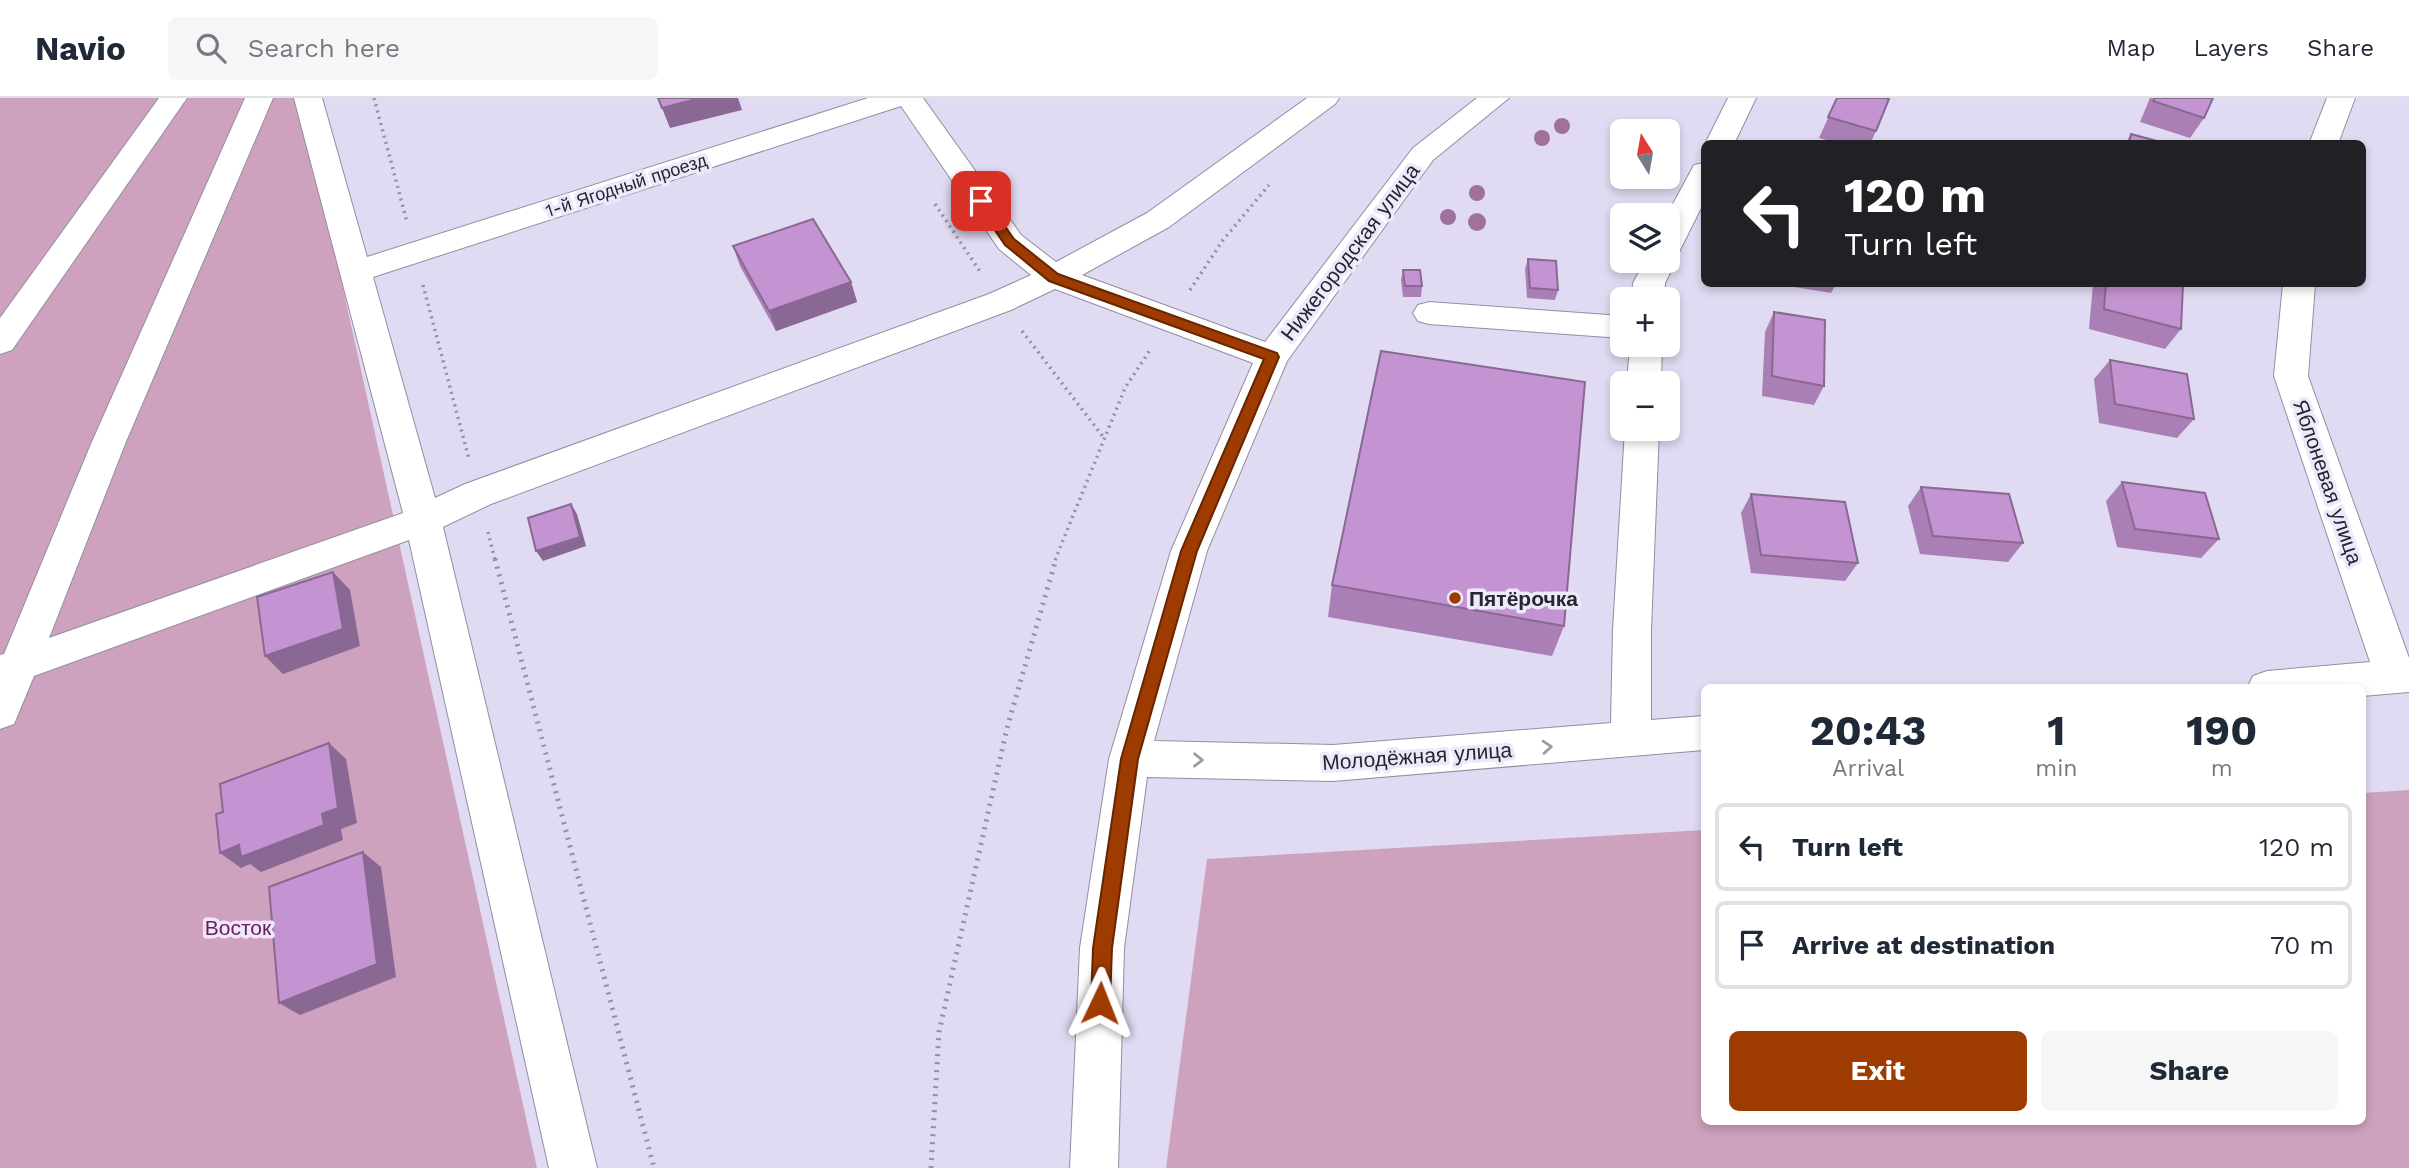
<!DOCTYPE html>
<meta charset="utf-8">
<style>
body{margin:0;font-family:"Work Sans",sans-serif;background:#f6f6f7;color:#1f2937;height:100vh;display:flex;flex-direction:column;font-size:26px;white-space:nowrap}
*{box-sizing:border-box;margin:0}
p{font-size:23px;color:#747a83}
.icon{flex:none;width:38px;height:38px;fill:none;stroke:currentColor;stroke-width:2;stroke-linecap:round;stroke-linejoin:round}
.map{position:relative;flex:1;overflow:hidden}
.drawer{position:absolute;left:1701px;top:586px;width:665px;height:441px;display:flex;flex-direction:column;background:#fff;border-radius:10px;box-shadow:0 4px 10px #0003}
.drawer>*{flex:none}
.banner{position:absolute;left:1701px;top:42px;width:665px;height:147px;border-radius:10px;box-shadow:0 4px 10px #0003;background:#202124;color:#fff;overflow:hidden}
.needle{width:46px;rotate:349deg}
.controls{position:absolute;left:1610px;top:21px;display:grid;gap:14px}
.controls a{display:grid;place-items:center;width:70px;height:70px;border-radius:10px;background:#fff;box-shadow:0 4px 10px #0003;font-size:35px}
.pin{position:absolute;display:grid;place-items:center;width:60px;height:60px;color:#fff;margin:-30px;border-radius:14px;box-shadow:0 4px 10px #0006}
.me{position:absolute;width:77px;margin:-38px;rotate:2deg;stroke-linejoin:round;filter:drop-shadow(0 0 5px #0008)}
.turn{display:flex;align-items:center;gap:24px;height:147px;padding:0 28px;font-size:32px}
.turn .icon{width:91px;height:91px;stroke-width:2.5}
.turn b{display:block;font-size:49px;line-height:60px}
.eta{display:flex;justify-content:space-evenly;align-items:center;height:119px;text-align:center}
.eta b{font-size:42px;font-weight:700;line-height:49px}
.primary-button{display:flex;gap:14px;margin-top:auto;padding:14px 28px}
.primary-button a{flex:1;height:80px;border-radius:10px;background:#9e3b00;color:#fff;font-size:28px;font-weight:700;line-height:80px;text-align:center}
.primary-button a+a{background:#f6f6f7;color:#1f2937}
ul{padding:0;list-style:none}
li{display:flex;align-items:center;gap:21px;height:88px;margin:0 14px 10px;padding:0 14px;border:4px solid #e0e1e3;border-radius:10px}
li div{flex:1}
li b{display:block;font-size:26px}
li em{font-style:normal}
header{display:flex;align-items:center;gap:42px;box-sizing:border-box;height:98px;padding:0 35px;background:#fff;border-bottom:2px solid #e0e1e3}
header strong{font-size:33px}
nav{display:flex;gap:38px;margin-inline-start:auto;font-size:24px}
.search{width:490px;height:63px;background:#f6f6f7;display:flex;align-items:center;gap:18px;box-sizing:border-box;padding:0 24px;border-radius:10px;color:#747a83;font-size:26px}
.map>svg:first-child{display:block}
.green{fill:#cea2bf}
.lines{fill:none;stroke-linecap:round;stroke-linejoin:round}
.minor-casing{stroke:#938da3;stroke-width:2}
.path-far1{stroke:#9490a2;stroke-width:3.5;stroke-dasharray:2 4.5;stroke-linecap:butt}
.path{stroke:#9490a2;stroke-width:5;stroke-dasharray:2 6;stroke-linecap:butt}
.minor{fill:#fff;fill-rule:evenodd}
.tree{fill:#a0719d}
.wall{fill:#a97fb5}
.shaded-wall{fill:#896893}
.building{fill:#c494d2;stroke:#896893;stroke-width:2}
.oneway{stroke:#9e9da1}
.route{fill:#9e3b00;stroke:#672600;stroke-width:2}
.poi-dot{fill:#9e3b00;stroke:#ede8fb;stroke-width:2.5}
.labels{text-anchor:middle;dominant-baseline:central;stroke-width:7;stroke-linejoin:round;paint-order:stroke}
.far-street-label{font-size:18px;fill:#27252e;stroke:#ede8fb}
.street-label{font-size:21px;fill:#27252e;stroke:#ede8fb}
.poi-label{font-size:21px;font-weight:bold;fill:#27252e;stroke:#ede8fb;text-anchor:start}
.park-label{font-size:21px;fill:#6b1b57;stroke:#ede8fb}
</style>
<header>
<strong>Navio</strong>
<div class="search"><svg class="icon" aria-label="search" viewBox="0 0 24 24"><circle cx="10" cy="10" r="6"/><path d="M15 15l6 6"/></svg>Search here</div>
<nav><a>Map</a><a>Layers</a><a>Share</a></nav>
</header>
<div class="map">
<svg width="2409" height="1070" viewBox="0 0 2409 1070">
<rect width="100%" height="100%" fill="#e0daf2"/>
<!-- green -->
<g class="green">
<path d="M 0,0 L 301,0 L 537,1070 L 0,1070 Z"/>
<path d="M 2409,692 L 2409,1070 L 1166,1070 L 1207,761 L 1704,732 L 1704,1024 L 2362,1024 L 2363,695 Z"/>
</g>
<g class="lines">
<defs>
<g id="minor">
<path d="M 159,0 L 187,0 L 12,252 L 0,256 L 0,220 Z"/>
<path d="M 245,0 L 273,0 L 125,346 L 49,540 L 403,415 L 294,0 L 322,0 L 367,159 L 868,0 L 923,0 L 1021,137 L 1056,164 L 1147,115 L 1307,0 L 1339,0 L 1335,6 L 1169,129 L 1082,177 L 1265,244 L 1413,50 L 1477,0 L 1509,0 L 1433,62 L 1287,263 L 1207,453 L 1154,643 L 1333,647 L 1611,625 L 1613,532 L 1625,331 L 1659,331 L 1651,532 L 1651,622 L 1704,618 L 1704,652 L 1333,683 L 1147,679 L 1124,850 L 1118,1070 L 1070,1070 L 1080,850 L 1109,661 L 1171,453 L 1253,265 L 1055,191 L 1011,212 L 491,406 L 443,429 L 597,1070 L 549,1070 L 409,442 L 34,578 L 14,626 L 0,631 L 0,557 L 4,556 L 91,346 ZM 901,8 L 999,151 L 1031,177 L 989,196 L 465,386 L 435,400 L 373,179 Z"/>
<path d="M 1728,0 L 1756,0 L 1734,46 L 1705,46 Z"/>
<path d="M 2327,0 L 2355,0 L 2338,46 L 2309,46 Z"/>
<path d="M 1704,65 L 1704,104 L 1679,154 L 1672,156 L 1676,163 L 1665,185 L 1664,201 L 1632,201 L 1633,185 L 1645,163 L 1668,163 L 1667,117 L 1694,67 Z"/>
<path d="M 2283,186 L 2315,186 L 2308,278 L 2409,560 L 2409,594 L 2362,598 L 2362,590 L 2247,590 L 2253,578 L 2267,573 L 2370,564 L 2274,278 Z"/>
<path d="M 1429,204 L 1622,218 L 1622,240 L 1429,226 L 1418,223 L 1413,215 L 1418,207 Z"/>
<path d="M 1630,247 L 1662,247 L 1661,285 L 1627,285 Z"/>
</g>
</defs>
<!-- minor casing -->
<use href="#minor" class="minor-casing"/>
<!-- path-far1 -->
<g class="path-far1">
<path d="M 374,0 L 407,124"/>
<path d="M 935,106 L 981,175"/>
<path d="M 423,187 L 469,361"/>
<path d="M 1190,192 L 1223,142 L 1269,87"/>
<path d="M 1022,233 L 1104,340"/>
<path d="M 488,434 L 495,462"/>
<path d="M 1055,462 L 1125,290 L 1150,252"/>
</g>
<!-- path -->
<g class="path">
<path d="M 495,461 L 654,1070"/>
<path d="M 931,1070 L 939,934 L 1007,630 L 1056,461"/>
</g>
<!-- minor -->
<use href="#minor" class="minor"/>
</g>
<!-- trees -->
<g class="tree">
<circle cx="1562" cy="28" r="8"/>
<circle cx="1542" cy="40" r="8"/>
<circle cx="1477" cy="95" r="8"/>
<circle cx="1448" cy="119" r="8"/>
<circle cx="1477" cy="124" r="9"/>
</g>
<!-- wall -->
<g class="wall">
<path d="M 1837,0 L 1876,33 L 1870,46 L 1840,46 L 1819,40 Z"/>
<path d="M 2150,0 L 2213,0 L 2204,20 L 2190,40 L 2140,24 Z"/>
<path d="M 2131,36 L 2168,46 L 2125,46 Z"/>
<path d="M 733,148 L 851,184 L 857,204 L 776,233 L 740,168 Z"/>
<path d="M 1528,161 L 1558,192 L 1555,202 L 1527,200 L 1525,171 Z"/>
<path d="M 1403,172 L 1422,188 L 1421,199 L 1403,199 L 1401,182 Z"/>
<path d="M 1777,186 L 1836,186 L 1831,195 Z"/>
<path d="M 2093,186 L 2183,186 L 2181,231 L 2165,251 L 2089,231 Z"/>
<path d="M 1774,214 L 1824,288 L 1814,307 L 1762,298 L 1765,234 Z"/>
<path d="M 2110,262 L 2194,321 L 2177,340 L 2099,325 L 2094,281 Z"/>
<path d="M 2122,384 L 2219,441 L 2201,460 L 2117,449 L 2106,403 Z"/>
<path d="M 1921,389 L 2023,445 L 2008,464 L 1920,456 L 1908,408 Z"/>
<path d="M 1751,396 L 1858,465 L 1845,483 L 1751,475 L 1741,415 Z"/>
<path d="M 1332,487 L 1564,528 L 1552,558 L 1328,519 Z"/>
</g>
<!-- shaded-wall -->
<g class="shaded-wall">
<path d="M 700,0 L 738,0 L 742,12 L 670,30 L 662,10 Z"/>
<path d="M 851,184 L 857,204 L 776,233 L 769,213 Z"/>
<path d="M 571,406 L 577,416 L 586,448 L 543,463 L 536,453 Z"/>
<path d="M 333,474 L 350,492 L 360,548 L 283,576 L 265,558 Z"/>
<path d="M 329,645 L 346,661 L 357,725 L 341,731 L 343,742 L 261,774 L 250,766 L 241,770 L 220,755 L 322,716 Z"/>
<path d="M 363,754 L 381,769 L 396,879 L 300,917 L 279,905 Z"/>
</g>
<!-- building -->
<g class="building">
<path d="M 658,0 L 700,0 L 662,10 Z"/>
<path d="M 1837,0 L 1885,0 L 1889,1 L 1876,33 L 1828,19 Z"/>
<path d="M 2155,0 L 2213,0 L 2204,20 L 2153,3 Z"/>
<path d="M 2131,36 L 2168,46 L 2129,46 Z"/>
<path d="M 813,121 L 851,184 L 769,213 L 733,148 Z"/>
<path d="M 1528,161 L 1556,163 L 1558,192 L 1530,190 Z"/>
<path d="M 1403,172 L 1420,172 L 1422,188 L 1405,188 Z"/>
<path d="M 2106,186 L 2183,186 L 2181,231 L 2104,211 Z"/>
<path d="M 1774,214 L 1825,222 L 1824,288 L 1772,278 Z"/>
<path d="M 1381,253 L 1585,284 L 1564,528 L 1332,487 Z"/>
<path d="M 2110,262 L 2187,276 L 2194,321 L 2115,306 Z"/>
<path d="M 2122,384 L 2205,395 L 2219,441 L 2135,431 Z"/>
<path d="M 1921,389 L 2009,396 L 2023,445 L 1933,438 Z"/>
<path d="M 1751,396 L 1845,404 L 1858,465 L 1761,457 Z"/>
<path d="M 571,406 L 580,439 L 536,453 L 528,420 Z"/>
<path d="M 333,474 L 343,531 L 265,558 L 257,499 Z"/>
<path d="M 329,645 L 338,710 L 322,716 L 324,727 L 241,759 L 239,747 L 220,755 L 216,716 L 223,714 L 220,686 Z"/>
<path d="M 363,754 L 377,866 L 279,905 L 269,789 Z"/>
</g>
<!-- one-way arrows -->
<defs><path id="oneway-chevron" d="M-2-3.5L2.5 0L-2 3.5" fill="none" stroke-width="1.6" stroke-linecap="round" stroke-linejoin="round" transform="scale(1.75)"/></defs>
<g class="oneway">
<use href="#oneway-chevron" transform="translate(1547 649) rotate(-4)"/>
<use href="#oneway-chevron" transform="translate(1198 662) rotate(1)"/>
</g>
<!-- route -->
<path class="route" d="M 981,99 L 985,100 L 1014,141 L 1058,176 L 1277,255 L 1279,259 L 1197,453 L 1138,661 L 1112,850 L 1110,905 L 1107,912 L 1100,914 L 1094,912 L 1091,905 L 1093,850 L 1121,661 L 1181,453 L 1264,261 L 1049,183 L 1005,147 L 975,103 Z"/>
<!-- markers -->
<circle class="poi-dot" cx="1455" cy="500" r="7"/>
<g class="labels">
<!-- far-street labels -->
<g class="far-street-label">
<text transform="translate(626 87) rotate(-18)">1-й Ягодный проезд</text>
</g>
<!-- street labels -->
<g class="street-label">
<text transform="translate(1350 154) rotate(-53)">Нижегородская улица</text>
<text transform="translate(2328 384) rotate(71)">Яблоневая улица</text>
<text transform="translate(1417 658) rotate(-4)">Молодёжная улица</text>
</g>
<!-- poi labels -->
<g class="poi-label">
<text x="1469" y="500">Пятёрочка</text>
</g>
<!-- park labels -->
<g class="park-label">
<text x="238" y="829">Восток</text>
</g>
</g>
</svg>
<div class="controls">
<a><svg class="needle" viewBox="-14 -14 28 28"><path d="M0-13l5 13h-10z" fill="#e53935"/><path d="M0 13l5-13h-10z" fill="#747a83"/></svg></a>
<a><svg class="icon" aria-label="layers" viewBox="0 0 24 24"><path d="M12 4l9 5-9 5-9-5zM3 14l9 5 9-5"/></svg></a>
<a>+</a>
<a>−</a>
</div>
<div class="pin" style="left:981px;top:103px;background:#d93025"><svg class="icon" aria-label="arrive" viewBox="0 0 24 24"><path d="M6 21V4h12l-3 4 3 4H6"/></svg></div>
<svg class="me" style="left:1100px;top:905px" viewBox="-20 -20 40 40"><path d="M0-17L14 15 0 8-14 15z" fill="#9e3b00" stroke="#fff" stroke-width="4"/></svg>
<div class="banner">
<div class="turn"><svg class="icon" aria-label="left" viewBox="0 0 24 24"><path d="M17 20v-9H6M10 6l-5 5 5 5"/></svg><div><b>120 m</b>Turn left</div></div>
</div>
<section class="drawer">
<div class="eta">
<div><b>20:43</b><p>Arrival</p></div>
<div><b>1</b><p>min</p></div>
<div><b>190</b><p>m</p></div>
</div>
<ul>
<li><svg class="icon" aria-label="left" viewBox="0 0 24 24"><path d="M17 20v-9H6M10 6l-5 5 5 5"/></svg><div><b>Turn left</b></div><em>120 m</em></li>
<li><svg class="icon" aria-label="arrive" viewBox="0 0 24 24"><path d="M6 21V4h12l-3 4 3 4H6"/></svg><div><b>Arrive at destination</b></div><em>70 m</em></li>
</ul>
<div class="primary-button"><a>Exit</a><a>Share</a></div>
</section>
</div>
